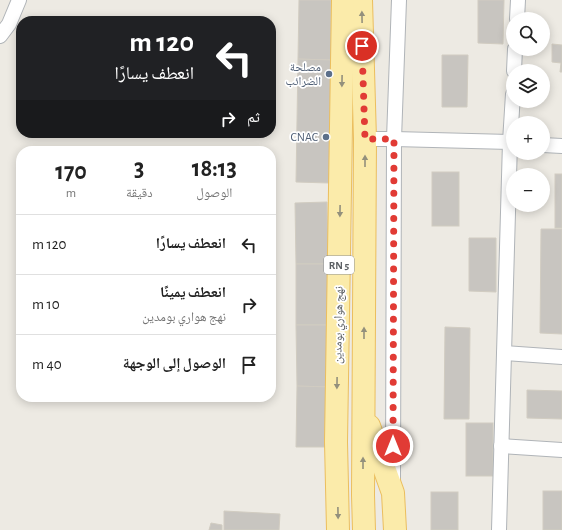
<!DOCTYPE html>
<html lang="ar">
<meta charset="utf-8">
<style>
body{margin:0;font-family:"Alegreya Sans","Noto Naskh Arabic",sans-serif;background:#f2f2f2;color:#222;direction:rtl;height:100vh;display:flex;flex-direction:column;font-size:15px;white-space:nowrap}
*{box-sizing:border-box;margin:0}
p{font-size:13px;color:#767676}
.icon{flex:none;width:22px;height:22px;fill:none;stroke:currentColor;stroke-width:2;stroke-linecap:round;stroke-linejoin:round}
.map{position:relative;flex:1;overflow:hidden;direction:ltr}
.sheet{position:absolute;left:16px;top:146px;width:260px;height:256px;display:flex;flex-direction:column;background:#fff;border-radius:16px;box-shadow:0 2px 10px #0003;direction:rtl}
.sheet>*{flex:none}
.guide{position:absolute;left:16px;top:16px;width:260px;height:122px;border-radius:16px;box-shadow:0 2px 10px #0003;direction:rtl;background:#202124;color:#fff;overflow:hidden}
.controls{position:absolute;left:506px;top:12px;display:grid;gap:8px}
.controls a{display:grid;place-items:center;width:44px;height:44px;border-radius:50%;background:#fff;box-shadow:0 2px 10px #0003;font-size:20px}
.pin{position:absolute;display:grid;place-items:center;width:34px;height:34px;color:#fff;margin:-17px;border:2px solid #fff;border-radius:50%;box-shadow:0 1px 4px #0007}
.me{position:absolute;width:44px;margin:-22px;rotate:0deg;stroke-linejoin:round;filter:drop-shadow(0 0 3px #0008)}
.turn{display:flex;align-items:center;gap:14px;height:84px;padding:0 16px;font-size:18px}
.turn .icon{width:52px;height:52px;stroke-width:2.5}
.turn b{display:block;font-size:28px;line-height:34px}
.then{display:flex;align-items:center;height:38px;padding:0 16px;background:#0003;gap:8px;font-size:15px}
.eta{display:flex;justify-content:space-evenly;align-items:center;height:68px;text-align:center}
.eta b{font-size:24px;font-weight:600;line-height:28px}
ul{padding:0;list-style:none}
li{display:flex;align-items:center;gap:12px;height:60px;padding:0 16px;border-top:1px solid #e0e0e0}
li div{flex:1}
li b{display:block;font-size:15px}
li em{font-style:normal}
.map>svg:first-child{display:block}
.building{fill:#c8c5c0;stroke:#d1ccc1}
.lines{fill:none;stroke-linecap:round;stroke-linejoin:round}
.street-casing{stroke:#b0b4b8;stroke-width:16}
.primary-casing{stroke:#ebbe5e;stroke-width:24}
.street{stroke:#fff;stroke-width:14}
.primary{stroke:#fbebaa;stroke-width:22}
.oneway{fill:#93907c}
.route{stroke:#e13b35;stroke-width:7;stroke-dasharray:0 12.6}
.service-dot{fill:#5c6f8a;stroke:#fff;stroke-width:1.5}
.labels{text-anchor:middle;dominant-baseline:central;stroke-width:3.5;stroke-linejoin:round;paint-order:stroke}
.shield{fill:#fff;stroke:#8c8f92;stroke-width:1}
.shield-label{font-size:11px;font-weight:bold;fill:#5b5f63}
.service-label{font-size:12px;fill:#4e5e75;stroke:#fff;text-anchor:end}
.street-label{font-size:12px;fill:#5b5f63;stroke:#fff}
</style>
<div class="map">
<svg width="562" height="530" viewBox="0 0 562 530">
<rect width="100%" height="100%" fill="#edeae3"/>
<!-- building -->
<g class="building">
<path d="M 299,0 L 331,0 L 331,60 L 298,59 Z"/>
<path d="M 478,0 L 504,0 L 503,44 L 478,43 Z"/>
<path d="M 43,18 L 43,21 L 26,21 L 26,20 Z"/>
<path d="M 552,44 L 562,45 L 562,72 L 560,72 L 561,63 L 552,62 Z"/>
<path d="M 442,55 L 468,55 L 467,107 L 442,107 Z"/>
<path d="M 298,59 L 331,60 L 329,183 L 296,182 Z"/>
<rect x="432" y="172" width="27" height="54"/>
<rect x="555" y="174" width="7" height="54"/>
<path d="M 327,202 L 328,264 L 296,264 L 295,203 Z"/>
<path d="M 541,229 L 562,229 L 562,334 L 540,333 Z"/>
<path d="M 469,238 L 496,238 L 496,292 L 469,291 Z"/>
<path d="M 296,264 L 328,264 L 329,325 L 296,325 Z"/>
<path d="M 296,325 L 329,325 L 330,387 L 297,386 Z"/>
<path d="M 445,327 L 470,328 L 469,419 L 444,419 Z"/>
<path d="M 297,386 L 330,387 L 329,447 L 296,447 Z"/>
<path d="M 527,390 L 562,391 L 562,419 L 527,418 Z"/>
<rect x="466" y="423" width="27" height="53"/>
<rect x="543" y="491" width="19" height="39"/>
<rect x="431" y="492" width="27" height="38"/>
<path d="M 224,511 L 280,514 L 279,530 L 224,530 Z"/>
<path d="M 211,523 L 222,525 L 222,530 L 209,530 Z"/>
</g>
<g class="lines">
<defs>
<g id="street">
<path d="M 517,19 L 518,0"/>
<path d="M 0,36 L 9,24 L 19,0"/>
<path d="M 514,71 L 515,49"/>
<path d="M 365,139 L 394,139 L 513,142"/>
<path d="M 543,145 L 562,146"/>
<path d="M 504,353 L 562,357"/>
<path d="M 501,446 L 562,450"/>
<path d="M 393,479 L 394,139 L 399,0"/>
<path d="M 499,530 L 510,142 L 513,94"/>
</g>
<g id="primary">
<path d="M 361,0 L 365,139 L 363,495 L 364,530"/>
<path d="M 369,426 L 393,493 L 395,530"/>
<path d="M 338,530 L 336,442 L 343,0"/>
</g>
</defs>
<!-- street casing -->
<use href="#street" class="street-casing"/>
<!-- primary casing -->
<use href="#primary" class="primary-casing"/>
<!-- street -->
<use href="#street" class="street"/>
<!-- primary -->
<use href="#primary" class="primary"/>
</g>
<!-- one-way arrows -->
<defs><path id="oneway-solid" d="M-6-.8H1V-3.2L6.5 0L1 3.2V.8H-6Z"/></defs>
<g class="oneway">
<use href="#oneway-solid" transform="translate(362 17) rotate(-91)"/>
<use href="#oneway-solid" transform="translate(342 81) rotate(91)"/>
<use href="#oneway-solid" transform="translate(365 161) rotate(-90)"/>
<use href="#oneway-solid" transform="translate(340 211) rotate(91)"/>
<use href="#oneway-solid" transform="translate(364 333) rotate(-90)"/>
<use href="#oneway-solid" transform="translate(337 383) rotate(91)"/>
<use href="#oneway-solid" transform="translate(363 463) rotate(-90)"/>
<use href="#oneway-solid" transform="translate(338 513) rotate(89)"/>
</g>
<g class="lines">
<!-- route -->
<path class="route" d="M 362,46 L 365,139 L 394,139 L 393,446"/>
</g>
<!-- markers -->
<g class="service-dot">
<circle cx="329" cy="74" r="4"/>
<circle cx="326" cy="137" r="4"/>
</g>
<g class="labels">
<!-- shield labels -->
<rect class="shield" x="324" y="256" width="30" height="18" rx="3"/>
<g class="shield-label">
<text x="339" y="265">RN 5</text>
</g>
<!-- service labels -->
<g class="service-label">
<text x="321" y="67">مصلحة<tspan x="321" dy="14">الضرائب</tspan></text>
<text x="318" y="137">CNAC</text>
</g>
<!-- street labels -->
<g class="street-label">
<text transform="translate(338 325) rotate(-89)">نهج هواري بومدين</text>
</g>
</g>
</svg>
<div class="controls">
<a><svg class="icon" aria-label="search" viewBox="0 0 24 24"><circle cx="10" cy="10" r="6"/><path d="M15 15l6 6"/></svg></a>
<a><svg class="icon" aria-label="layers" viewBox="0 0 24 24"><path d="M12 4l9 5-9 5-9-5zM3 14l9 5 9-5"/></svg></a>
<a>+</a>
<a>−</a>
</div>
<div class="pin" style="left:362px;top:46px;background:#d93025"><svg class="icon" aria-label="arrive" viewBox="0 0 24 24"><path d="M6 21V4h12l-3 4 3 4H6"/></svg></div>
<svg class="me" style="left:393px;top:446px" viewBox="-20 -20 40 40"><circle r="17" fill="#e13b35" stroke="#fff" stroke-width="3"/><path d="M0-11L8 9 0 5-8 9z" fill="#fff"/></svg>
<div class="guide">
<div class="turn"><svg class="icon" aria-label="left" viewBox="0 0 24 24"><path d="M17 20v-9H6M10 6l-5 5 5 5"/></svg><div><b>120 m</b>انعطف يسارًا</div></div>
<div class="then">ثم<svg class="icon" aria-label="right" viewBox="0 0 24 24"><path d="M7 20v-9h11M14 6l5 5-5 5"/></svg></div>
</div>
<section class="sheet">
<div class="eta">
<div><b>18:13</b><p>الوصول</p></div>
<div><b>3</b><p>دقيقة</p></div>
<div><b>170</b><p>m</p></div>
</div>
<ul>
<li><svg class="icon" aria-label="left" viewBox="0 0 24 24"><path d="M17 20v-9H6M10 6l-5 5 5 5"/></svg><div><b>انعطف يسارًا</b></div><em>120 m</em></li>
<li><svg class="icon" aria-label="right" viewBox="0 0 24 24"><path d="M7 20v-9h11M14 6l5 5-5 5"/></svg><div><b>انعطف يمينًا</b><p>نهج هواري بومدين</p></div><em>10 m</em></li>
<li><svg class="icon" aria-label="arrive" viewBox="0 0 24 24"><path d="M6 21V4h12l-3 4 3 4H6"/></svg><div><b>الوصول إلى الوجهة</b></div><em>40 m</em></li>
</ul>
</section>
</div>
